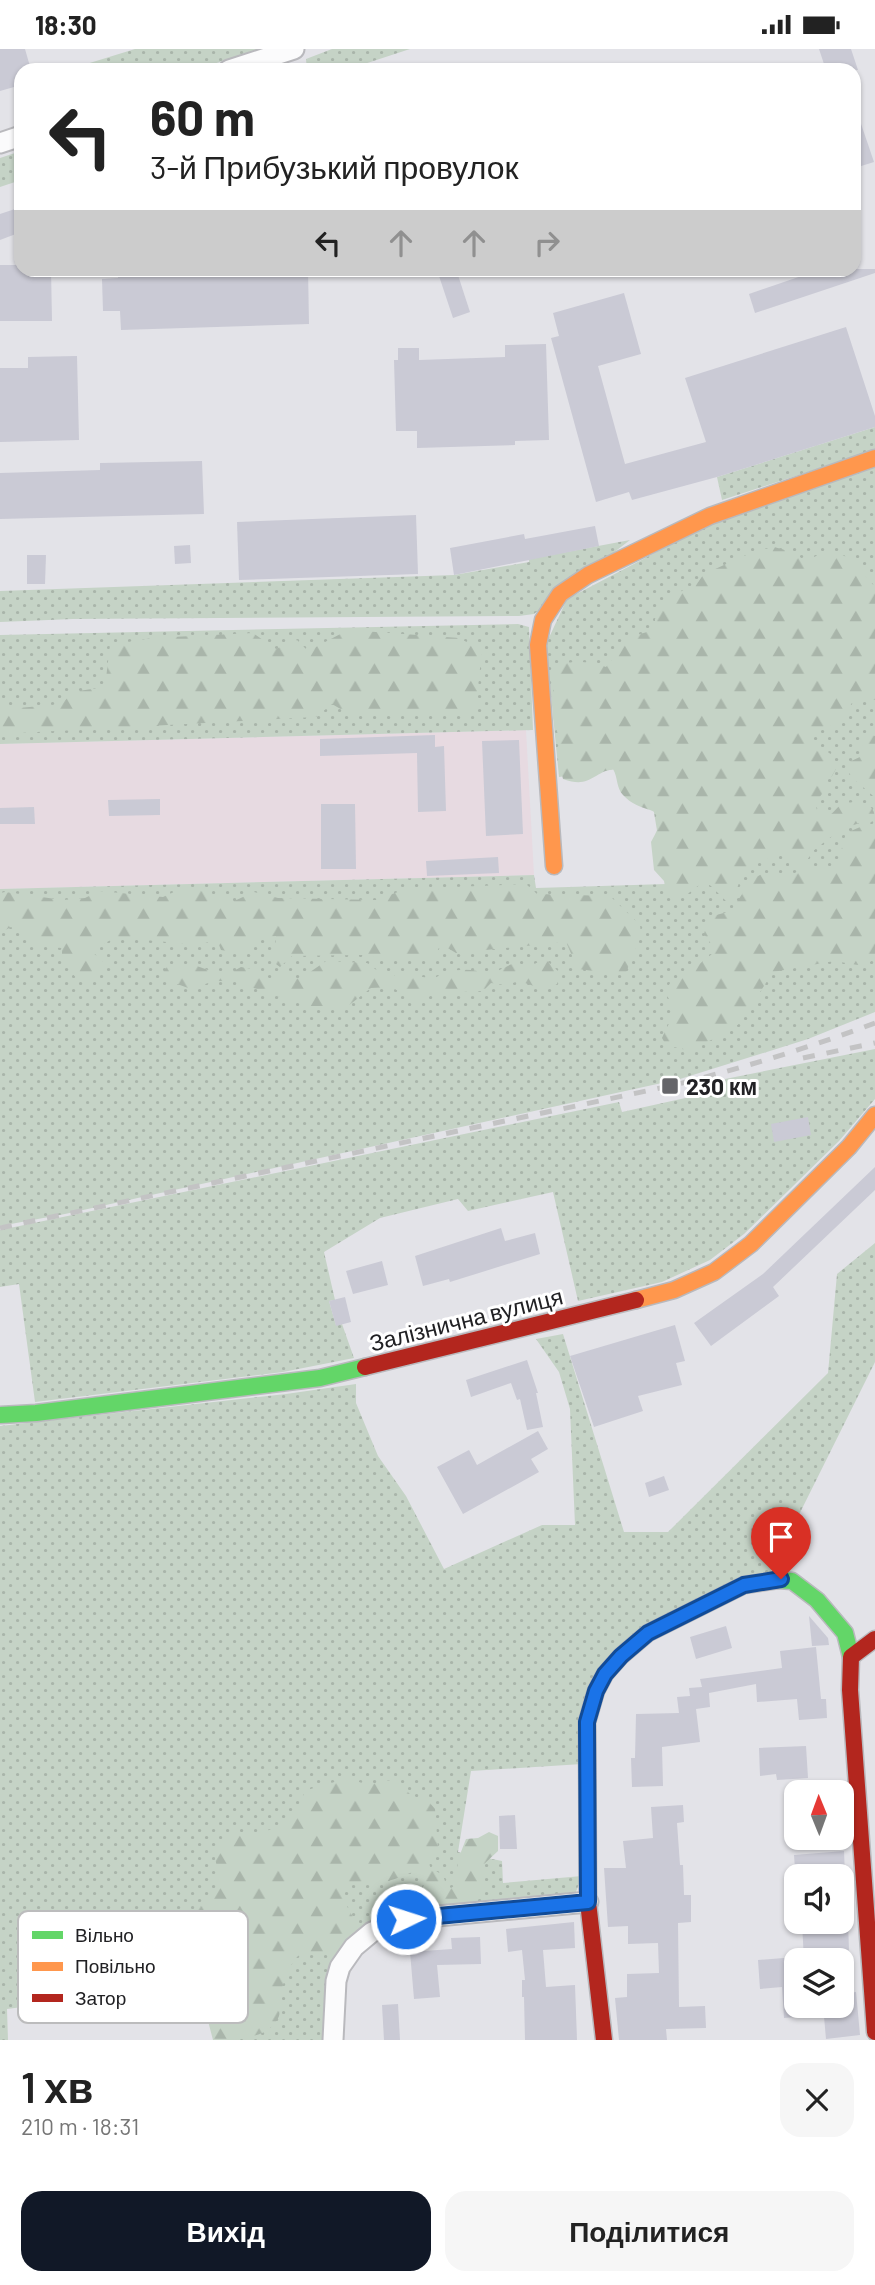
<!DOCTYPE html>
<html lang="uk">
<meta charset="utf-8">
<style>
body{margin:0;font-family:Barlow,sans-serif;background:#f6f6f6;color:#222;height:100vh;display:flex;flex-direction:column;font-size:26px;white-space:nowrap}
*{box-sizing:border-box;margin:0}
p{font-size:23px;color:#767676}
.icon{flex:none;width:38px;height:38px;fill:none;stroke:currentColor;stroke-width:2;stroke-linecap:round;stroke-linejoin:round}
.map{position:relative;height:1991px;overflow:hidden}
.details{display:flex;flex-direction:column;background:#fff;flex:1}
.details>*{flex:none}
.banner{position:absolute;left:14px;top:14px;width:847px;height:214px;border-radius:21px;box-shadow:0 2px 5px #0004;background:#fff;color:#222;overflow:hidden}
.needle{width:46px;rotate:359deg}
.buttons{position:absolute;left:784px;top:1731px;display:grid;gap:14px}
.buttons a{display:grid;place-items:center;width:70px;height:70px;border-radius:14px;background:#fff;box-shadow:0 2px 5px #0004;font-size:35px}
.pin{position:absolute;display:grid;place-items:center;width:60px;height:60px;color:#fff;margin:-72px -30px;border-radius:50% 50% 50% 0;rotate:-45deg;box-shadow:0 0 7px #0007}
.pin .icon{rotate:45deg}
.me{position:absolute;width:77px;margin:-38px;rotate:86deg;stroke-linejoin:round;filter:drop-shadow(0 0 5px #0008)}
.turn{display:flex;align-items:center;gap:24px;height:147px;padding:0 21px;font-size:32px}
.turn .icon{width:91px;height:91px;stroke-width:2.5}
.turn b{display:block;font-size:49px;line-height:60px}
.lanes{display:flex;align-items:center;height:66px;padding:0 21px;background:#0003;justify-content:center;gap:35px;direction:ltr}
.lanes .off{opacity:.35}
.round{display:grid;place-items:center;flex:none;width:74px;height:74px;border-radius:21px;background:#f6f6f6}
.head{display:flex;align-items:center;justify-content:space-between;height:119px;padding:0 21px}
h1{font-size:42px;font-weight:600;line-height:52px}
.cta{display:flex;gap:14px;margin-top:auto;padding:14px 21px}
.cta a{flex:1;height:80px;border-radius:21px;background:#111827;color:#fff;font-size:28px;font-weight:600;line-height:80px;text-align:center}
.cta a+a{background:#f6f6f6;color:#222}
.status{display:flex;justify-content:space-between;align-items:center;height:49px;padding:0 35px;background:#fff;direction:ltr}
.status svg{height:19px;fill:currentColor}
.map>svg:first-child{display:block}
.commercial{fill:#e7dae1}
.green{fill:url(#green-dots)}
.forest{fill:url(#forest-firs)}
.building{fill:#cacad5}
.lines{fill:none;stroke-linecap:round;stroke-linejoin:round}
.street-casing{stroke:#b9b9bd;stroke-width:23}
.fast-casing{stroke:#b9b9bd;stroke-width:19}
.slow-casing{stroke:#b9b9bd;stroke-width:19}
.jam-casing{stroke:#b9b9bd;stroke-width:19}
.street{stroke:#fbfbfc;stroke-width:19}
.fast{stroke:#63d668;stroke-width:16}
.slow{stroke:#ff974d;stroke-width:16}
.jam{stroke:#b3261e;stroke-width:16}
.rail{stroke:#c3c3c4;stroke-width:5;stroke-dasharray:12 12;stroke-linecap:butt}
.route-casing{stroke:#114b97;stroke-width:18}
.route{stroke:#1a73e8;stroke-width:12}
.poi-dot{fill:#656569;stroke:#fff;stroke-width:2.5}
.labels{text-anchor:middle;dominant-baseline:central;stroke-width:6;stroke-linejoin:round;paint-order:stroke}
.poi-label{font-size:23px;font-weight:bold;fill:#212124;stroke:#fff;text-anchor:start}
.street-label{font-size:23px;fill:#212124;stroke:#fff}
.key{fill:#fff;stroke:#bcbcbd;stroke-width:2}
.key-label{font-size:19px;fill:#212124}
</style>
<div class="status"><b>18:30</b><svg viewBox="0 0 49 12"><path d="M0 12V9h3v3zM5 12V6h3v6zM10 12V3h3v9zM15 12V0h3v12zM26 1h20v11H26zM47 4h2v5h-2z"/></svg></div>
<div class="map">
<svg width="875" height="1991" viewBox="0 0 875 1991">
<defs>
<pattern id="green-dots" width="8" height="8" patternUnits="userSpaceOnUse" patternTransform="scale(1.75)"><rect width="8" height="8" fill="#c5d3c6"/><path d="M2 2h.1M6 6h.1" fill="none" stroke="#a9b5aa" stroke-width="1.8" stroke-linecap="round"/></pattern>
<pattern id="forest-firs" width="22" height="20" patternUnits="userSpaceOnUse" patternTransform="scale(1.75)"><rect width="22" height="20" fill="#c5d3c6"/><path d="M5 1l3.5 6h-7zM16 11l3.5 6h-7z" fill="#a9b5aa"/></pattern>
</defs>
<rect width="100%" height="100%" fill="#e3e3e8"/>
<!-- commercial -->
<path class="commercial" d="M 526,681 L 534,826 L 0,840 L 0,695 Z"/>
<!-- green -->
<g class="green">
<path d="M 135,0 L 260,0 L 195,21 L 67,21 Z"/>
<path d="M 332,0 L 410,0 L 346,21 L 307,21 L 306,10 Z"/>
<path d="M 21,102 L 21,131 L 0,138 L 0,109 Z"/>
<path d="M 875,378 L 875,401 L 722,451 L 717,428 Z"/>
<path d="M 875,417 L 875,963 L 808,990 L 680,1030 L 65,1165 L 0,1177 L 0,840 L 534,826 L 536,839 L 666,835 L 646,716 L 559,728 L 546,595 L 567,550 L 712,474 Z"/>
<path d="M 630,491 L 534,565 L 519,567 L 73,570 L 0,573 L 0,542 L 454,526 L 529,513 L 529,510 Z"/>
<path d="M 518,575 L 529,578 L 533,681 L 0,695 L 0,586 Z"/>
<path d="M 875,1000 L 875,1050 L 839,1092 L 744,1185 L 710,1211 L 662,1233 L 578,1252 L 553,1143 L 468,1162 L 458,1150 L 380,1169 L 324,1203 L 335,1251 L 329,1252 L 336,1276 L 342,1275 L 354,1309 L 283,1323 L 35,1353 L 19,1235 L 0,1238 L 0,1181 L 619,1053 L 622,1063 L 726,1040 L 725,1030 Z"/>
<path d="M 875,1194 L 875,1313 L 769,1526 L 618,1604 L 582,1715 L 471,1722 L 458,1803 L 502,1812 L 503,1834 L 582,1827 L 574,1848 L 407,1867 L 351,1896 L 330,1991 L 215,1991 L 212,1936 L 165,1937 L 164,1930 L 106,1939 L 107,1947 L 7,1960 L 8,1991 L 0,1991 L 0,1377 L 286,1345 L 356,1335 L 356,1354 L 378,1407 L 406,1447 L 444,1520 L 542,1476 L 575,1476 L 570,1360 L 559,1323 L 536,1290 L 563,1285 L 624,1483 L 668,1483 L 828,1324 L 837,1225 Z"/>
</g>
<!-- forest -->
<g class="forest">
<path d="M 774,498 L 796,504 L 801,509 L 814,508 L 831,500 L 852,511 L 875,538 L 875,651 L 854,651 C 848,659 845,668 837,674 C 829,680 818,677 810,684 C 812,698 823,699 832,706 L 836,720 L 832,727 L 827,731 L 825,741 L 815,754 L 817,761 L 828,767 C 834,764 836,759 841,756 C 856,750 875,752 875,770 L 870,774 L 863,773 L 841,780 L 813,802 L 802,819 L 793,820 L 790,817 L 786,806 L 781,805 L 748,817 L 742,826 L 733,850 L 726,852 L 711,837 L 704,833 C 689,841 685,855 666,843 L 664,832 L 654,821 L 651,793 C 675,751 645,770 623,746 C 616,739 618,728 613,720 C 592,724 590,740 563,730 L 561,722 L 560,692 L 553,669 L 553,622 L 555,617 C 571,611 589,612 606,618 L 630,588 L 647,583 L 655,577 L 655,570 L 669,549 L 698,533 L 704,525 L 753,503 Z"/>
<path d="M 348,581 L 459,589 L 482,601 L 475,666 L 349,665 L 332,655 L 316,668 L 0,685 L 0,653 L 19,659 L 62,655 L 72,643 L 105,638 L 110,596 L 152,589 L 253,584 L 276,600 L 297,591 L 308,602 Z"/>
<path d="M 868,685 L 875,687 L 875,749 C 866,738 845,729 847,714 L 862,707 L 863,690 Z"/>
<path d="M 865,776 L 875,782 L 875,907 L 870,913 L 858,916 L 834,912 L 773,923 L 740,974 L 724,986 L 686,1001 L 666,996 L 662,989 C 670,971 679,962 665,944 L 671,932 L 683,928 L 712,905 L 714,899 L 704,885 L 709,868 L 731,862 L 752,830 L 762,825 L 779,829 L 810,819 L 839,817 L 843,812 L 841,802 L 846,784 Z"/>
<path d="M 526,835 L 537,845 L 610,847 L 640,876 L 641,886 L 625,926 L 578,920 L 566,893 L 456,904 L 441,895 L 434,908 L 397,912 L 362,906 L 292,907 L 280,918 L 266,908 L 275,901 L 276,887 L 257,890 L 246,905 L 221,901 L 217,891 L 197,896 L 116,888 L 91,902 L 107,916 L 95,932 L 77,930 L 62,911 L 62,899 L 37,897 L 11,878 L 0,884 L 0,844 L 5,843 L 63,851 L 85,849 L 99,842 L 163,848 L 185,838 L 196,839 L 232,853 L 254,843 L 278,849 L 376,851 L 406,840 Z"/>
<path d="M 545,910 L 560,924 L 557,935 L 546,941 L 519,932 L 505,936 L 491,934 L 483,942 L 441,944 L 413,952 L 392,938 L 371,939 L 348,957 L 307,957 L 233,932 L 214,932 L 191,940 L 166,931 L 162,925 L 167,918 L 194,916 L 208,921 L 230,924 L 241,918 L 258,921 L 270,930 L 281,925 L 300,930 L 326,912 L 367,914 L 390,931 L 398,923 L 433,930 C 452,918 470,919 491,925 L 516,913 L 528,918 Z"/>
<path d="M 345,1730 C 354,1730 361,1735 370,1735 C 378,1734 386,1731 395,1731 L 411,1746 L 429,1753 L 435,1760 L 438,1799 L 436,1806 L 429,1813 C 430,1822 434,1820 441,1825 C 444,1827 445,1833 447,1837 L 451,1839 L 454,1837 L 459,1808 L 466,1790 L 478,1789 L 489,1783 L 498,1787 L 498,1802 L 483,1816 L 483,1841 C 462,1865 447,1859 418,1860 L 418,1851 L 425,1833 L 423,1827 L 416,1822 C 406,1825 397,1830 388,1832 C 372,1835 357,1829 342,1838 C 342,1867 378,1878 335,1905 C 323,1908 310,1899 298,1907 C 290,1914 283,1935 280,1946 C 279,1952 281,1960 279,1967 C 272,1985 248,1991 232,1987 L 230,1991 L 213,1991 L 208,1972 L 212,1966 L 214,1939 L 208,1932 L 190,1933 L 185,1948 L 176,1953 C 153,1951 166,1934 153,1928 C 148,1926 147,1927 142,1928 C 129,1931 117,1930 104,1932 C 82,1933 66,1963 44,1944 L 42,1919 C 65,1886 82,1907 108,1899 C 121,1896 156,1884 164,1873 C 166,1871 167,1867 169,1865 C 192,1869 185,1867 202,1855 C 237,1831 203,1810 220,1793 C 234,1778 251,1786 266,1782 C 273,1780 285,1774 290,1769 C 299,1762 299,1750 307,1741 Z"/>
</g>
<!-- building -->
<g class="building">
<path d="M 0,0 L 25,0 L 31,21 L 21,21 L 21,36 L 0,42 Z"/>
<path d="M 819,0 L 851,0 L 858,21 L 826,21 Z"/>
<path d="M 854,63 L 857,63 L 874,113 L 858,118 L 854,106 Z"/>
<path d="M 21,158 L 21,183 L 0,191 L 0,165 Z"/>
<path d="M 0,216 L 21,216 L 21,220 L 51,220 L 52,272 L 0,272 Z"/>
<path d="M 118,220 L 308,220 L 309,275 L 121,281 L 120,262 L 103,262 L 102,230 L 118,229 Z"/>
<path d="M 448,220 L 456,220 L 470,263 L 453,269 L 438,224 Z"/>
<path d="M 822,220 L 875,220 L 875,224 L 755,264 L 749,245 Z"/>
<path d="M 624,244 L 641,305 L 598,317 L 625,415 L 706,393 L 685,329 L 846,278 L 875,367 L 875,378 L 717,428 L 632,451 L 629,443 L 596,453 L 551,289 L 559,287 L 553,264 Z"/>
<path d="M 546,295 L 549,391 L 515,392 L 515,396 L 417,399 L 417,382 L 396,382 L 394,311 L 398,311 L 398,299 L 419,299 L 419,311 L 505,308 L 505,296 Z"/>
<path d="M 77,307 L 79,391 L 0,393 L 0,319 L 28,319 L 28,308 Z"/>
<path d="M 202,412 L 204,465 L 0,470 L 0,424 L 100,421 L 100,414 Z"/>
<path d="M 416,466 L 418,525 L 239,531 L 237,473 Z"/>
<path d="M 595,477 L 599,497 L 454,526 L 450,499 L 524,485 L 525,490 Z"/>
<path d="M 190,496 L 191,514 L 175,515 L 174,497 Z"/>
<path d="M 27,506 L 46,506 L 45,535 L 27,535 Z"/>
<path d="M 435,686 L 435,698 L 444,697 L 446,762 L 418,763 L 417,704 L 320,707 L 320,690 Z"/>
<path d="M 519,691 L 523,785 L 486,787 L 482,692 Z"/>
<path d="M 160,750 L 160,766 L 109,767 L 108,751 Z"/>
<path d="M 321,755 L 355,755 L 356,820 L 321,820 Z"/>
<path d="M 34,758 L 35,775 L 0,775 L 0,759 Z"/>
<path d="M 498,808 L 499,824 L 427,827 L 426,812 Z"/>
<path d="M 808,1068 L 811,1086 L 774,1093 L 771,1075 Z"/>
<path d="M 875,1118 L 875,1141 L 773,1238 L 779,1247 L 711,1297 L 694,1274 L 763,1225 Z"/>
<path d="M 501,1179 L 505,1192 L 535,1184 L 540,1205 L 450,1233 L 449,1230 L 423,1237 L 415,1207 Z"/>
<path d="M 382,1212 L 388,1236 L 353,1245 L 346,1222 Z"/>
<path d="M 345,1248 L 351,1273 L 336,1277 L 329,1252 Z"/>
<path d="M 675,1276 L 685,1312 L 676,1314 L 682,1336 L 638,1347 L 643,1362 L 594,1378 L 570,1307 Z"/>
<path d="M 527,1311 L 538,1344 L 536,1344 L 543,1378 L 527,1381 L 520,1350 L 517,1351 L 511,1334 L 471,1348 L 466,1331 Z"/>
<path d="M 538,1382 L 548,1400 L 531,1410 L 539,1423 L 463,1465 L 437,1418 L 469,1401 L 477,1416 Z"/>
<path d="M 664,1427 L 669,1441 L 649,1448 L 645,1434 Z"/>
<path d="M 809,1567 L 828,1589 L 829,1596 L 812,1597 Z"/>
<path d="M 726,1577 L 732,1599 L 696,1610 L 690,1588 Z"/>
<path d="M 816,1598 L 821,1650 L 826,1650 L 827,1669 L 799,1671 L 797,1650 L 757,1653 L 756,1635 L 709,1644 L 710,1658 L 696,1660 L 700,1693 L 662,1698 L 663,1737 L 632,1738 L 631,1709 L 635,1709 L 636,1665 L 679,1664 L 677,1648 L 690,1647 L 689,1639 L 702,1638 L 700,1630 L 782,1619 L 780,1602 Z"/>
<path d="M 806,1697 L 808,1729 L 777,1731 L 776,1725 L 760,1727 L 759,1699 Z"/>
<path d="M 683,1756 L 684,1773 L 677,1774 L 680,1816 L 683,1816 L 684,1846 L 691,1846 L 691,1873 L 678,1874 L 679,1958 L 705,1957 L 706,1979 L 666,1980 L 667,1991 L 619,1991 L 615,1949 L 627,1948 L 627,1925 L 659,1924 L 658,1894 L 628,1895 L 628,1877 L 608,1878 L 604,1819 L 626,1819 L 623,1792 L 653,1789 L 651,1758 Z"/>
<path d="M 515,1766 L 517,1800 L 500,1800 L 499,1767 Z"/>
<path d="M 844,1802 L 845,1827 L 798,1827 L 798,1821 L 795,1821 L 794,1806 Z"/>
<path d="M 848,1872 L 849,1902 L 830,1903 L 831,1911 L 804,1911 L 802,1874 Z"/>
<path d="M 574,1873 L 575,1899 L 543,1901 L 546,1938 L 575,1936 L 577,1991 L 525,1991 L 524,1948 L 522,1948 L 522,1931 L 525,1931 L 522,1901 L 508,1903 L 506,1880 Z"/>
<path d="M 480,1888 L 481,1915 L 437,1916 L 440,1948 L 414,1950 L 410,1903 L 452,1900 L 451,1889 Z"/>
<path d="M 796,1908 L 796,1968 L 784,1969 L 782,1938 L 760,1940 L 758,1911 Z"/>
<path d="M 856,1943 L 860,1986 L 826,1990 L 823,1956 L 842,1956 L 842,1945 Z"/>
<path d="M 398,1955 L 400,1991 L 384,1991 L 382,1956 Z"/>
</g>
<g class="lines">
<defs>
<g id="street">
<path d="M 229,21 L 294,0"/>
<path d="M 0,94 L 21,87"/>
<path d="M 333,1991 L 336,1932 L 340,1918 L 354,1898 L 372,1883 L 406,1870 L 588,1853"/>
</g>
<g id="fast">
<path d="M 0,1366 L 36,1364 L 320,1329 L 365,1318"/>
<path d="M 778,1531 L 792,1532 L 817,1551 L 845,1584 L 851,1608"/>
</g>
<g id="slow">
<path d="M 554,817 L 538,596 L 543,571 L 560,545 L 588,526 L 710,467 L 875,409"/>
<path d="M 636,1251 L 674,1241 L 714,1223 L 751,1195 L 849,1098 L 875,1066"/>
</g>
<g id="jam">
<path d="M 365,1318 L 636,1251"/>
<path d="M 875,1590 L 851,1608 L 850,1641 L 875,1983"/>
<path d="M 604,1991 L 588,1853 L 587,1673 L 596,1642 L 605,1625 L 621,1607 L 648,1584 L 744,1536 L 778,1531"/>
</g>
</defs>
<!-- street casing -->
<use href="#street" class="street-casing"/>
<!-- fast casing -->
<use href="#fast" class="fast-casing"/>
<!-- slow casing -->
<use href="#slow" class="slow-casing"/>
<!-- jam casing -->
<use href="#jam" class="jam-casing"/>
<!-- street -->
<use href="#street" class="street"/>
<!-- fast -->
<use href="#fast" class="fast"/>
<!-- slow -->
<use href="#slow" class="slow"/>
<!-- jam -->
<use href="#jam" class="jam"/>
<!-- rail -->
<g class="rail">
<path d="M 803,1009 L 875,994"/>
<path d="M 0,1179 L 670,1037 C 740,1020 808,999 875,974"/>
</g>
</g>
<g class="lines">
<defs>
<path id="route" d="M 406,1870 L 588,1853 L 587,1673 L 596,1642 L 605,1625 L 621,1607 L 648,1584 L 744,1536 L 781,1530"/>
</defs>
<!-- route casing -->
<use href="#route" class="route-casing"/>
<!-- route -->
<use href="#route" class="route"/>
</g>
<!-- markers -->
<rect class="poi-dot" x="661" y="1028" width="18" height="18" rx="3.5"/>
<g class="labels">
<!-- poi labels -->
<g class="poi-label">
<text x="686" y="1037">230 км</text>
</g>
<!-- street labels -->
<g class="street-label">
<text transform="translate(466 1270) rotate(-14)">Залізнична вулиця</text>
</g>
</g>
<!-- legend -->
<rect x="18" y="1862" width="230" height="112" rx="10" class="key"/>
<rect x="32" y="1882" width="31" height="8" fill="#63d668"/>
<rect x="32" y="1913" width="31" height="9" fill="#ff974d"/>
<rect x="32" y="1945" width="31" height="8" fill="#b3261e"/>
<g class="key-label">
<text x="75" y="1893">Вільно</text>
<text x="75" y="1924">Повільно</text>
<text x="75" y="1956">Затор</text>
</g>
</svg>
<div class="buttons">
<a><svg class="needle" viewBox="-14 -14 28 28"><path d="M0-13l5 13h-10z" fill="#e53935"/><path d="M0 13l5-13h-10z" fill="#767676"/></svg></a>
<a><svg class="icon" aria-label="sound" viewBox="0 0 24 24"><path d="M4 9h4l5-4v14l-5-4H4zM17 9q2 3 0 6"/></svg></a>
<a><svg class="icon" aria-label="layers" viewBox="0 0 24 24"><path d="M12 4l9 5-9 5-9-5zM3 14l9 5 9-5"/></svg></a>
</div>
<div class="pin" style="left:781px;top:1530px;background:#d93025"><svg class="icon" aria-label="arrive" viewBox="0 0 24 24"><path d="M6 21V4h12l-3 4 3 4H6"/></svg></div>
<svg class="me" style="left:406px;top:1870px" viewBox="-20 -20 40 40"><circle r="17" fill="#1a73e8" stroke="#fff" stroke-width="3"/><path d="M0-11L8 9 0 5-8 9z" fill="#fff"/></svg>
<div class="banner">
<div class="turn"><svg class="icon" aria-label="left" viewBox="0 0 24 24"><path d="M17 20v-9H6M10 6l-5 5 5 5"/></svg><div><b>60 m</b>3-й Прибузький провулок</div></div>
<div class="lanes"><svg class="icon" aria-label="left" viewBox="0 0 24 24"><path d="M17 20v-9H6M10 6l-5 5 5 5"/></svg><svg class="icon off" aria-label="ahead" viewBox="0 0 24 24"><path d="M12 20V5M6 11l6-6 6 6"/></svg><svg class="icon off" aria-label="ahead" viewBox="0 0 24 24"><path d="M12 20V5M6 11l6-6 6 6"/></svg><svg class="icon off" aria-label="right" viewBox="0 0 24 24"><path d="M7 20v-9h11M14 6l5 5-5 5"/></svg></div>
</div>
</div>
<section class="details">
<div class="head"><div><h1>1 хв</h1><p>210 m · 18:31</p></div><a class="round"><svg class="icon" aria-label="close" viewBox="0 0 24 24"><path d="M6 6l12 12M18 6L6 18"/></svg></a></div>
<div class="cta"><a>Вихід</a><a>Поділитися</a></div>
</section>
